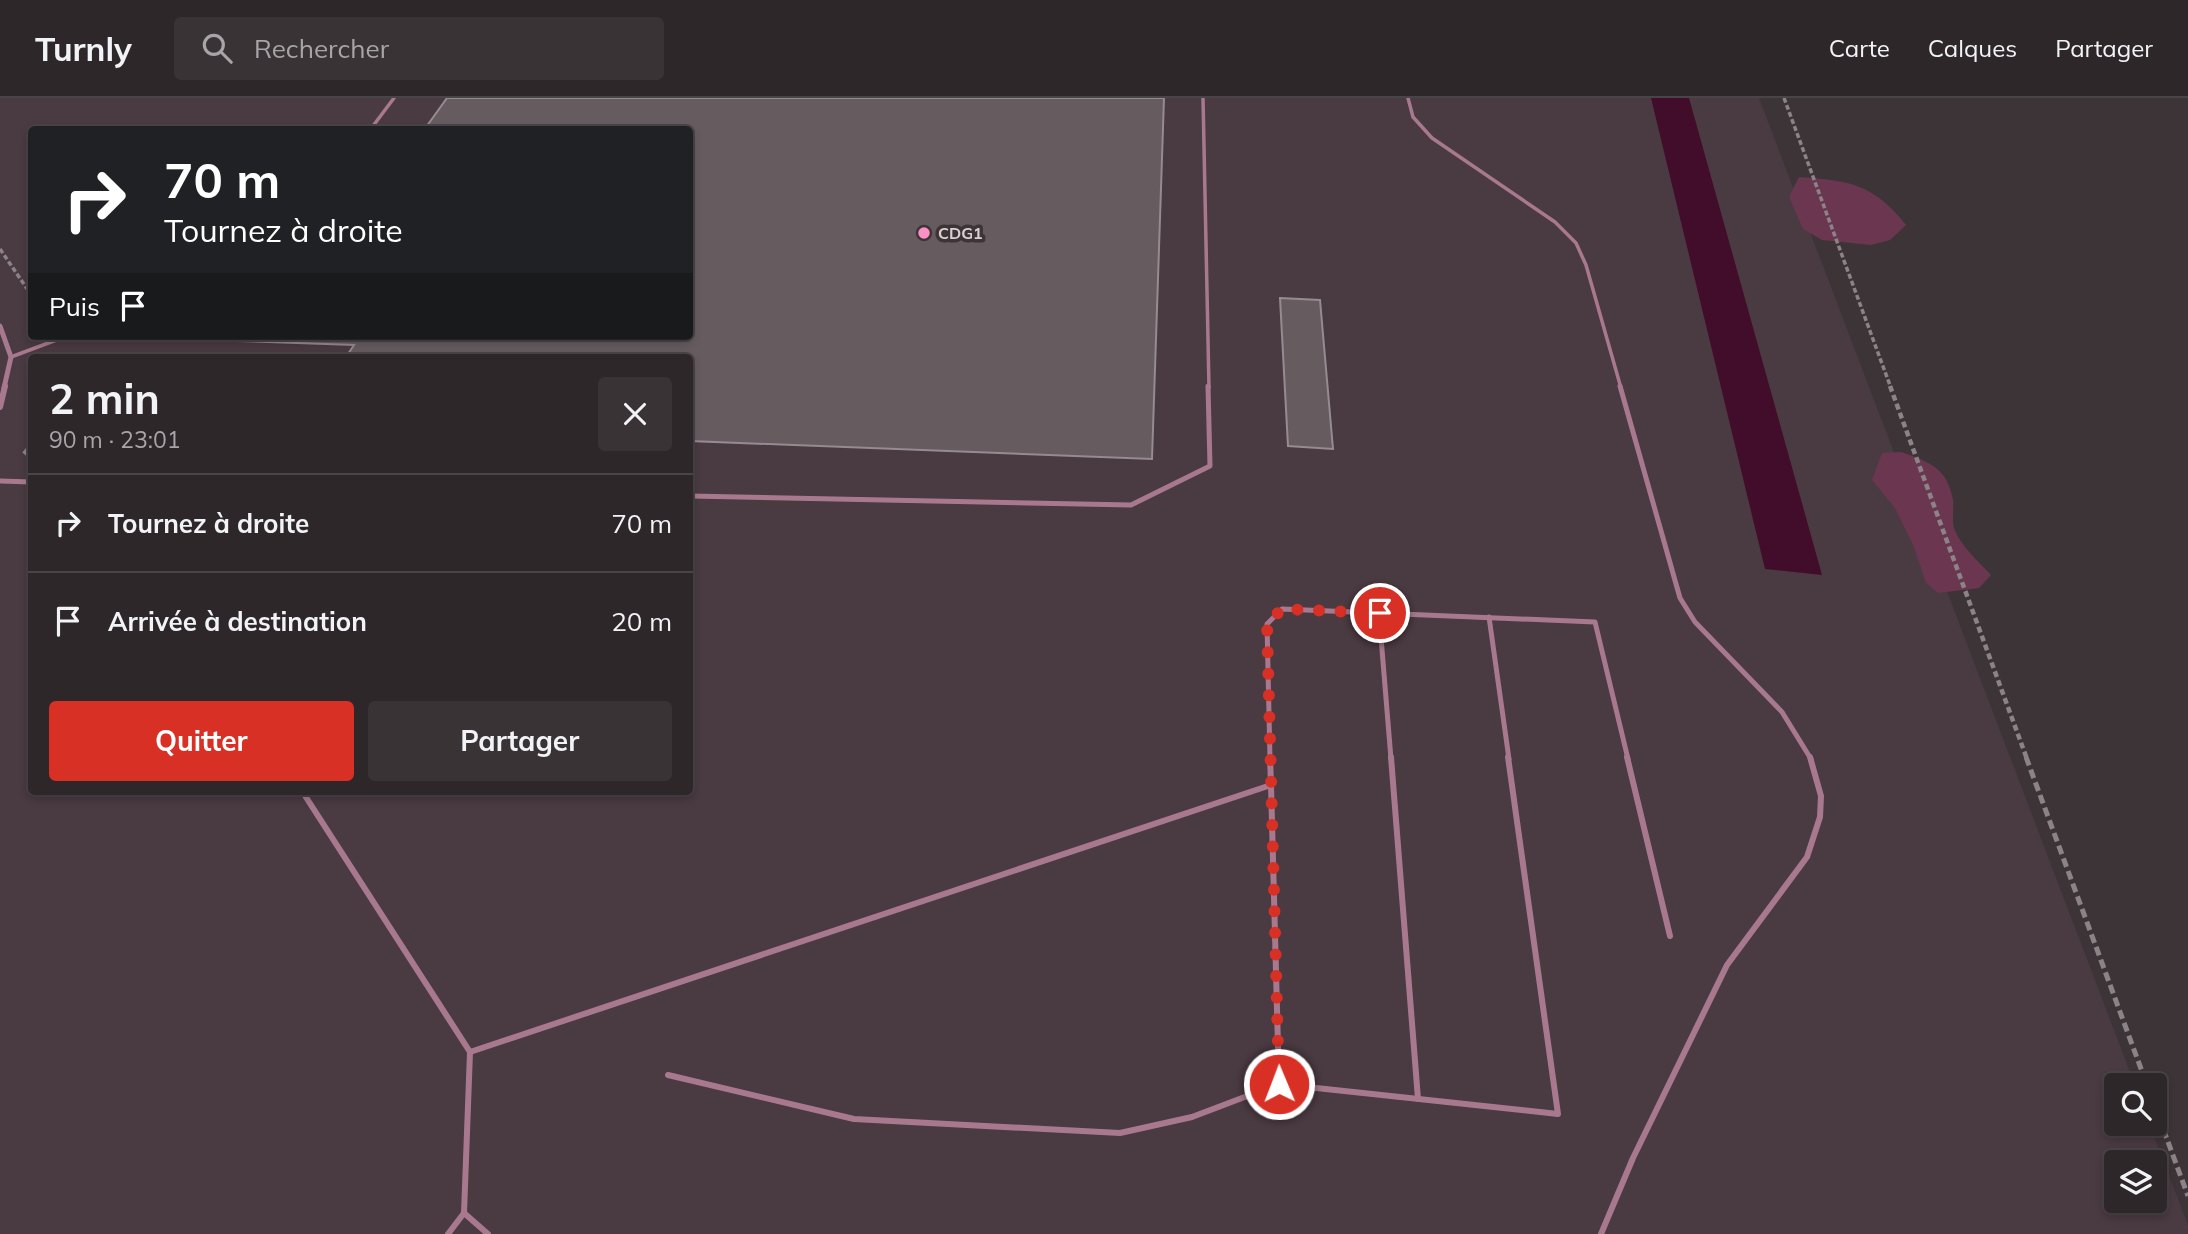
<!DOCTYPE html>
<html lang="fr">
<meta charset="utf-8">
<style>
body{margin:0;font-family:Mulish,sans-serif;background:#3a3336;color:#f1f3f6;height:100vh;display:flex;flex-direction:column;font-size:26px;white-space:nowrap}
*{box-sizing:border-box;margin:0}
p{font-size:23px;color:#a7a5a8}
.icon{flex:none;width:38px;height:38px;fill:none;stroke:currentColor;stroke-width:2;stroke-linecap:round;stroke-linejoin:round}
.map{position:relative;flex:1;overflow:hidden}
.side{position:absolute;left:28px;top:256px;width:665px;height:441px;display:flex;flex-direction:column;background:#2e272a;border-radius:7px;box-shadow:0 4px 10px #0003,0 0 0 2px #494447}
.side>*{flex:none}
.banner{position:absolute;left:28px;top:28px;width:665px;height:214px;border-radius:7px;box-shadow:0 4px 10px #0003,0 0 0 2px #494447;background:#202124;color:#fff;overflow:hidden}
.tools{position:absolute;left:2104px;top:975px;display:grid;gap:14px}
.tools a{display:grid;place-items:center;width:63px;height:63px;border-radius:7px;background:#2e272a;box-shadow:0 4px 10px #0003,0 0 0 2px #494447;font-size:35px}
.pin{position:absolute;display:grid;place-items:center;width:60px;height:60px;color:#fff;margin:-30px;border:4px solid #fff;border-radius:50%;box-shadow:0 2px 7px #0007}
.me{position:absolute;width:77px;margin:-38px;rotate:359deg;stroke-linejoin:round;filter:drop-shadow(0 0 5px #0008)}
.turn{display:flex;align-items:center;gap:24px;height:147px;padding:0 21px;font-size:32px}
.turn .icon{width:91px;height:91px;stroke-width:2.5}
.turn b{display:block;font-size:49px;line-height:60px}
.then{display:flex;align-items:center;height:66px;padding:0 21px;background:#0003;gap:14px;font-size:26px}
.round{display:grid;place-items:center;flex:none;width:74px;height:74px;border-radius:7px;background:#3a3336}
.head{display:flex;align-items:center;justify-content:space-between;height:119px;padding:0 21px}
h1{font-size:42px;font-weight:700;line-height:52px}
.action{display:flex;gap:14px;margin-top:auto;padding:14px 21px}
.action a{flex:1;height:80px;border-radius:7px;background:#d93025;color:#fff;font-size:28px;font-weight:700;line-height:80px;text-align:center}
.action a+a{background:#3a3336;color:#f1f3f6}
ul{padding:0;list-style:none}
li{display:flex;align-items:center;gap:21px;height:98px;padding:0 21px;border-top:2px solid #494447}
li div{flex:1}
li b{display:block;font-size:26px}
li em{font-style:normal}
header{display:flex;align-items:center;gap:42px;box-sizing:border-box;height:98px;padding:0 35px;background:#2e272a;border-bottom:2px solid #494447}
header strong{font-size:33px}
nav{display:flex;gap:38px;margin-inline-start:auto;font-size:24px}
.search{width:490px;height:63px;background:#3a3336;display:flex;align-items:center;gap:18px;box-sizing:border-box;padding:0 24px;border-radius:7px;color:#a7a5a8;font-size:26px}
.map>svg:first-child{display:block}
.built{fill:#4a3a41;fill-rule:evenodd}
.green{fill:#6b3650}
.water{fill:#410d2a}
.building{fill:#665c60;stroke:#968b90;stroke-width:2}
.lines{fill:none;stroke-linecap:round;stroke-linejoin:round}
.path-far2{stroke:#8b8387;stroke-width:3.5;stroke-dasharray:5 2.5;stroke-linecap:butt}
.path-far1{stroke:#8b8387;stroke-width:4.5;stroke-dasharray:6 3.5;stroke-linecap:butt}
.path{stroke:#8b8387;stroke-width:5;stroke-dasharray:9 4.5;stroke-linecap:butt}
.lane-far2{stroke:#a8798e;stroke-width:3.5}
.lane-far1{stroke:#a8798e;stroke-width:5}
.lane{stroke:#a8798e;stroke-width:6}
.street-far1{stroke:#a8798e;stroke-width:5}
.street{stroke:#a8798e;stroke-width:6}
.route{stroke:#d93025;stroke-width:12;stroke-dasharray:0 21.6}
.poi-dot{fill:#fc8fc3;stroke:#3d3438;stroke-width:2.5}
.labels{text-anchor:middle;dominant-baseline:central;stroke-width:7;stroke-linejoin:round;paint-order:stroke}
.far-poi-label{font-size:16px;font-weight:bold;fill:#d8d2d5;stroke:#3d3438;text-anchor:start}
</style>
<header>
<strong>Turnly</strong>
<div class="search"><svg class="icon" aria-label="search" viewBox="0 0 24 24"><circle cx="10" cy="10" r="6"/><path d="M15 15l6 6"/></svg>Rechercher</div>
<nav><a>Carte</a><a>Calques</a><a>Partager</a></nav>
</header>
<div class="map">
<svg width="2188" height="1136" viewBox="0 0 2188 1136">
<rect width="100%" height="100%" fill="#3d3438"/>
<!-- built -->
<path class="built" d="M 0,0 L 1759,0 L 2135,987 L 2116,987 L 2116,1026 L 2149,1026 L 2188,1127 L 2188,1136 L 0,1136 ZM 32,32 L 690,32 L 690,238 L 32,238 ZM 32,259 L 690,259 L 690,693 L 32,693 ZM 2116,1064 L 2154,1064 L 2154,1102 L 2116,1102 Z"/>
<!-- green -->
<g class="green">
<path d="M 1799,79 C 1850,83 1872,85 1906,127 L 1890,142 L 1871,147 L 1822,142 L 1803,131 L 1789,99 Z"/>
<path d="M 1901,354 C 1929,364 1947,369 1953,402 C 1954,411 1952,421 1954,430 C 1960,447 1979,464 1991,477 L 1979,490 L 1938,495 L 1926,485 L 1914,449 L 1895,410 L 1872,382 L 1882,355 Z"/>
</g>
<!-- water -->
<path class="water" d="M 1651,0 L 1689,0 L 1822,477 L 1765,471 Z"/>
<!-- building -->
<g class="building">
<path d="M 447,0 L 1164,0 L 1152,361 L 690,343 L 690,259 L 346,259 L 354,247 L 239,243 L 243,238 L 690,238 L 690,32 L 424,32 Z"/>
<path d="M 1280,200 L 1320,202 L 1333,351 L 1288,348 Z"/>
</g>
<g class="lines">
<!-- path-far2 -->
<g class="path-far2">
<path d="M 1784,0 L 1891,290"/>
<path d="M 0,151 L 32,198"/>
</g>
<!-- path-far1 -->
<g class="path-far1">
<path d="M 1890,288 L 2027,661"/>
<path d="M 24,356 L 32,346"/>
</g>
<!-- path -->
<g class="path">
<path d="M 2026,659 L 2147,987"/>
<path d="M 2154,1006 L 2188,1098"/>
</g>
<!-- lane-far2 -->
<g class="lane-far2">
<path d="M 1203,0 L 1209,290"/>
<path d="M 1408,0 L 1413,19 L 1432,40 L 1555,124 L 1576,145 L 1586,167 L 1621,290"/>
<path d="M 370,32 L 394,0"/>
<path d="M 11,259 L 67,238"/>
</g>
<!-- lane-far1 -->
<g class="lane-far1">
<path d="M 1620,288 L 1680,500 L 1695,524 L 1782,614 L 1811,661"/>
<path d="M 0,383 L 32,384"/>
<path d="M 690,398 L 1131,407 L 1210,368 L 1208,288"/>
<path d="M 1379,515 L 1391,661"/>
<path d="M 1489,519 L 1509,661"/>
<path d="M 1270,661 L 1267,526 L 1282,511 L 1595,524 L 1628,661"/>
</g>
<!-- lane -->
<g class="lane">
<path d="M 1391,659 L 1418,1001"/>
<path d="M 1627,659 L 1670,838"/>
<path d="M 1271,687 L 1279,986"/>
<path d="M 302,693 L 470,954 L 464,1115 L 448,1136"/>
<path d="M 470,954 L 1271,687 L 1270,659"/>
<path d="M 668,977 L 854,1021 L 1120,1035 L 1192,1019 L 1279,986 L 1558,1016 L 1508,659"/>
<path d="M 464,1115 L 488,1136"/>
<path d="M 1601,1136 L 1633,1060 L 1727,867 L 1807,759 L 1820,719 L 1821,698 L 1810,659"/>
</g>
<!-- street-far1 -->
<path class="street-far1" d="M 0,228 L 11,259 L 4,290"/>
<!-- street -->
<path class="street" d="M 0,309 L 5,288"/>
</g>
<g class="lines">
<!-- route -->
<path class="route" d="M 1279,986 L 1267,526 L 1282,511 L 1380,515"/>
</g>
<!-- markers -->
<circle class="poi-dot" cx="924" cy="135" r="7"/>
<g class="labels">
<!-- far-poi labels -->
<g class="far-poi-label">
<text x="938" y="135">CDG1</text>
</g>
</g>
</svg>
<div class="tools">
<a><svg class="icon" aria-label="search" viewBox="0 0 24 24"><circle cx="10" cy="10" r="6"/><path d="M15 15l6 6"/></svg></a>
<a><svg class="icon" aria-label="layers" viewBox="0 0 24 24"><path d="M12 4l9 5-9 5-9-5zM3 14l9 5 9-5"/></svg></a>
</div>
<div class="pin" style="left:1380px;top:515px;background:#d93025"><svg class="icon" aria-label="arrive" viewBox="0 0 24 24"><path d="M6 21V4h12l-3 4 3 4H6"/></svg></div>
<svg class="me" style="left:1279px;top:986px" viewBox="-20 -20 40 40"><circle r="17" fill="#d93025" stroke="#fff" stroke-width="3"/><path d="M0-11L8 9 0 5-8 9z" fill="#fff"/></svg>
<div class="banner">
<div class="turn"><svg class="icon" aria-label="right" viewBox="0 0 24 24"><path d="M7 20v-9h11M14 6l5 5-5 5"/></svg><div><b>70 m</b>Tournez à droite</div></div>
<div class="then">Puis<svg class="icon" aria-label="arrive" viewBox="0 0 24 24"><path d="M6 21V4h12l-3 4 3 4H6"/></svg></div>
</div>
<section class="side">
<div class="head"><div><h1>2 min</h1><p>90 m · 23:01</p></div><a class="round"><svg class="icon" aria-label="close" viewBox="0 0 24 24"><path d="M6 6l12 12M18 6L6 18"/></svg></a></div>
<ul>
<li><svg class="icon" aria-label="right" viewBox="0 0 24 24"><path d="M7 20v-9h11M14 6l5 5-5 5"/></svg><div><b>Tournez à droite</b></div><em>70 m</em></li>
<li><svg class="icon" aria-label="arrive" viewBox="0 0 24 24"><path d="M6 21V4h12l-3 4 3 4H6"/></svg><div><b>Arrivée à destination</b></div><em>20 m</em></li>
</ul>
<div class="action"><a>Quitter</a><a>Partager</a></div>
</section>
</div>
